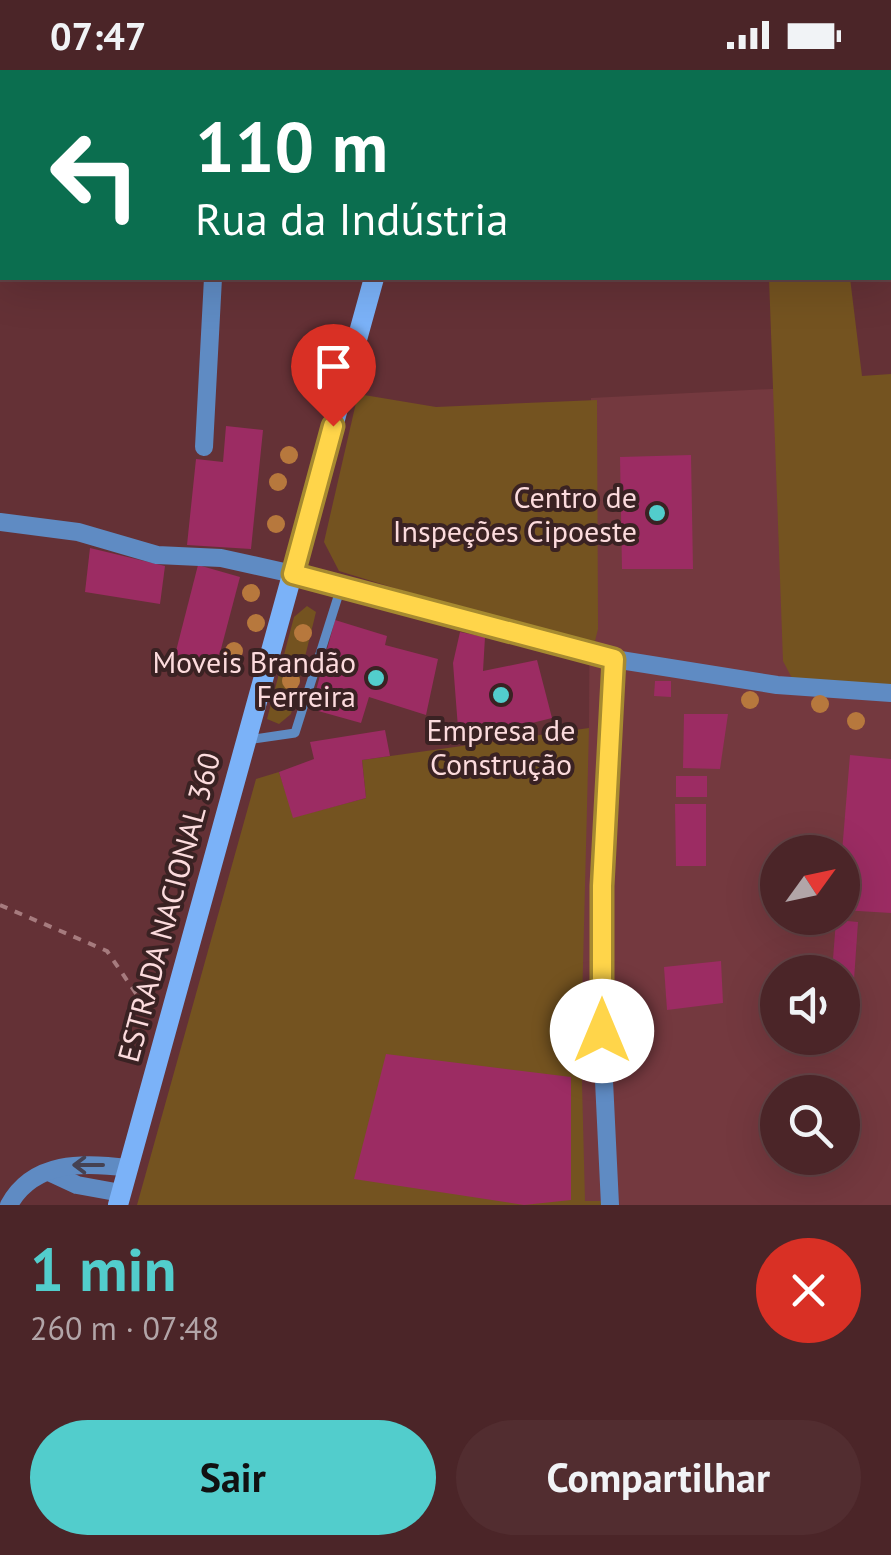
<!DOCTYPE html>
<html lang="pt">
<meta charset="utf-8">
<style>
body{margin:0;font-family:"PT Sans",sans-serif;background:#522d30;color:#f1f3f6;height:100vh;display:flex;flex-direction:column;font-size:38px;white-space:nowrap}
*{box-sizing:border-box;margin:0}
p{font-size:32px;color:#b2a5a8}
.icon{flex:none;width:55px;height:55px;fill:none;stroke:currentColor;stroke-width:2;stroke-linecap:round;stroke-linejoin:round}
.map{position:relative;height:1135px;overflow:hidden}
.sheet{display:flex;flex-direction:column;background:#4b2528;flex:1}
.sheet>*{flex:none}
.guide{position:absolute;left:0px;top:0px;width:892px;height:210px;box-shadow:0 10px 40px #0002,0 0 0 2px #624245;background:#0b6e4f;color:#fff;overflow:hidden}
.needle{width:65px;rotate:57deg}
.controls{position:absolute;left:760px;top:765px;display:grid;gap:20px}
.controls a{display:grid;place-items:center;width:100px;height:100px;border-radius:50%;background:#4b2528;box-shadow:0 10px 40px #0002,0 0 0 2px #624245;font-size:50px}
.pin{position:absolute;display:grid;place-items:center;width:85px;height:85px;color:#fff;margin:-102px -42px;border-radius:50% 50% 50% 0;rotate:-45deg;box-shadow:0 0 10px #0007}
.pin .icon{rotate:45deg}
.me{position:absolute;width:110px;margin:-55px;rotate:0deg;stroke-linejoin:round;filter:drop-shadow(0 0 8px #0008)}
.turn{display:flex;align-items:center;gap:35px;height:210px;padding:0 30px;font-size:45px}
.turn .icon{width:130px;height:130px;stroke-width:2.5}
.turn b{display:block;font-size:70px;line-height:85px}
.round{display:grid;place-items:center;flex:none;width:105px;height:105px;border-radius:52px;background:#522d30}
.head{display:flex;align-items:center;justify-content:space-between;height:170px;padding:0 30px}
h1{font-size:60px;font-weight:700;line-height:75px;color:#52cdcc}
.action{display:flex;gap:20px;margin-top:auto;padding:20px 30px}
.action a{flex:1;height:115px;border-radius:60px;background:#52cdcc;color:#111;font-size:40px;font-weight:700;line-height:115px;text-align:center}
.action a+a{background:#522d30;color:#f1f3f6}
.status{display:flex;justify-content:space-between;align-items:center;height:70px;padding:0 50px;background:#4b2528;direction:ltr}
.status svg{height:28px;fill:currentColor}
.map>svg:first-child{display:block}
.built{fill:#74393f;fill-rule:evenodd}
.green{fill:#745320}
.building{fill:#9c2c63}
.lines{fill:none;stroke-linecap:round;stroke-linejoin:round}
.path{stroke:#a67b7e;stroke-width:4;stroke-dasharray:8 8;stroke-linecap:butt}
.service{stroke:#5f8bc3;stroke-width:9}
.minor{stroke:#5f8bc3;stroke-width:18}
.secondary{stroke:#7bb2f8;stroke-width:20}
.tree{fill:#b7783d}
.oneway{stroke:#454253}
.route-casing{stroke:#a68a30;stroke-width:25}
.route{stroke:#ffd54a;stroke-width:18}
.poi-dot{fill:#52cdcc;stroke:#3a2223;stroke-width:4}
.labels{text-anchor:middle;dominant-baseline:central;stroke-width:8;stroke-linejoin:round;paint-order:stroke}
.poi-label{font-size:30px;fill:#fcdbdd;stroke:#3a2223;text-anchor:end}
.street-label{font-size:30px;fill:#fcdbdd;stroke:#3a2223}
</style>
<div class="status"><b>07:47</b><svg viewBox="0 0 49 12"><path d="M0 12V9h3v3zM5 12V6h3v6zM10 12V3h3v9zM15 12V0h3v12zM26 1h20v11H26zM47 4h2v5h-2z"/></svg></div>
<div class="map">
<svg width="891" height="1135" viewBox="0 0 891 1135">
<rect width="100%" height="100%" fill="#643136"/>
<!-- built -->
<path class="built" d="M 891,313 L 891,1135 L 149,1135 L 268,763 L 589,660 L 591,328 ZM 778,782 L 842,782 L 842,848 L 778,848 ZM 778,902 L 842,902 L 842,968 L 778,968 ZM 778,1022 L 842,1022 L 842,1088 L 778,1088 Z"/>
<!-- green -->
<g class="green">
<path d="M 769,208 L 850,208 L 862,306 L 891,304 L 891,618 L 793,610 L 783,591 Z"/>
<path d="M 358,324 L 436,337 L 597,330 L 598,559 L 593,579 L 339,501 L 324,472 Z"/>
<path d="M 307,536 L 316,542 L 291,644 L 279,654 L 267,649 L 294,547 Z"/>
<path d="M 589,658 L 581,974 L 585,1131 L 602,1131 L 602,1135 L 137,1135 L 256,709 L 279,702 L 294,747 L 366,728 L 362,690 Z"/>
</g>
<!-- building -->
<g class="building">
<path d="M 226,356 L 263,360 L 251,479 L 187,475 L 196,389 L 223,392 Z"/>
<path d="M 691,385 L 693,499 L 622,499 L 620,387 Z"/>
<path d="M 90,478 L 165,496 L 160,534 L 85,522 Z"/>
<path d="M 198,495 L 240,507 L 216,598 L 175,585 Z"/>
<path d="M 335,550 L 387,566 L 385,575 L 438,589 L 426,645 L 369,627 L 361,653 L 311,639 Z"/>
<path d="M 460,562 L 485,567 L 483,601 L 537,590 L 552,648 L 459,671 L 453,593 Z"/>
<path d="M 655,611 L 671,611 L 671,627 L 654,626 Z"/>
<path d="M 684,644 L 728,644 L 720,699 L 683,698 Z"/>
<path d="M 385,660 L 390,686 L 362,690 L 366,728 L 293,748 L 279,702 L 314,689 L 310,672 Z"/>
<path d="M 850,685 L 891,689 L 891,843 L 842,840 L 842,782 Z"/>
<rect x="676" y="706" width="31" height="21"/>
<path d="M 675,734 L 706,734 L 706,796 L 676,796 Z"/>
<path d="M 836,850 L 858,852 L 853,924 L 842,925 L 842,902 L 832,902 Z"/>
<path d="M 721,891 L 723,933 L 667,940 L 664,897 Z"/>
<path d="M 386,984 L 571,1007 L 571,1130 L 524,1135 L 354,1109 Z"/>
</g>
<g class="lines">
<!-- path -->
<path class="path" d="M 0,835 L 107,881 L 137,925 L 153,930"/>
<!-- service -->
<path class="service" d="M 247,670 L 295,663 L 341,517"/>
<!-- minor -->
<g class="minor">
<path d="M 137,0 L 142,2"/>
<path d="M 228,2 L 228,0"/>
<path d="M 890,52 L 891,52"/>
<path d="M 204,377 L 213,208"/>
<path d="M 0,452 L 78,462 L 157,485 L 221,488 L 293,504 L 614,589 L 777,615 L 891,623"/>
<path d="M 49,1102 L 77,1115 L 121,1123"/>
<path d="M 9,1135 C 33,1091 83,1092 128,1098"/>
<path d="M 610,1135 L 602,969 L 603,816 L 614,589"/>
</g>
<!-- secondary -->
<g class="secondary">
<path d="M 430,2 L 431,0"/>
<path d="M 118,1135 L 374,208"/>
</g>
</g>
<!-- trees -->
<g class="tree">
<circle cx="289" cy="385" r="9"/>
<circle cx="278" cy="412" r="9"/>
<circle cx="276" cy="454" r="9"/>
<circle cx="251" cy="523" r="9"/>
<circle cx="256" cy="553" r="9"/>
<circle cx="303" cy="563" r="9"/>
<circle cx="234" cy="581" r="9"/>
<circle cx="291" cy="611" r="9"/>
<circle cx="750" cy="630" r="9"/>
<circle cx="820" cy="634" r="9"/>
<circle cx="856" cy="651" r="9"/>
</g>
<!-- one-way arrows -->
<defs><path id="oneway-shaft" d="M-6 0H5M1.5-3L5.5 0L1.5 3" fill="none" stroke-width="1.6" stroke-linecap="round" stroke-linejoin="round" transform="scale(2.5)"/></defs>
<use class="oneway" href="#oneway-shaft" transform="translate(88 1095) rotate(-180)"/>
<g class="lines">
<defs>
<path id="route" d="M 333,356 L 293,504 L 614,589 L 602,816 L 602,961"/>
</defs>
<!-- route casing -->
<use href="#route" class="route-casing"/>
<!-- route -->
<use href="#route" class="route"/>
</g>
<!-- markers -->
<g class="poi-dot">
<circle cx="657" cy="443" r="10"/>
<circle cx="376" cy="608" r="10"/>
<circle cx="501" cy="625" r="10"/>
</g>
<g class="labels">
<!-- poi labels -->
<g class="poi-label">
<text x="637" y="426">Centro de<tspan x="637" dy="34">Inspeções Cipoeste</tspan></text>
<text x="356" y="591">Moveis Brandão<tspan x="356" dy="34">Ferreira</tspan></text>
<text x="501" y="659" text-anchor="middle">Empresa de<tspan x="501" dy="34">Construção</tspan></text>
</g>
<!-- street labels -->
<g class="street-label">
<text transform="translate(168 837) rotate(-75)">ESTRADA NACIONAL 360</text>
</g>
</g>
</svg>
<div class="controls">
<a><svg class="needle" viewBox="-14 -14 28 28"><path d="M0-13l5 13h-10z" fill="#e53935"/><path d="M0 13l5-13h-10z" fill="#b2a5a8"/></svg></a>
<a><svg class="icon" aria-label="sound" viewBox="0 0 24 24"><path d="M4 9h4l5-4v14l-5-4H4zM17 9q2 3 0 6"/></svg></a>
<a><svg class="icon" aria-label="search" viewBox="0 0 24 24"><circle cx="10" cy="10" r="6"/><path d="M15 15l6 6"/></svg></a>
</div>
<div class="pin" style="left:333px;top:356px;background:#d93025"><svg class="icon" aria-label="arrive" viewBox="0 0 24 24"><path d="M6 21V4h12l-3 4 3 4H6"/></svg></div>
<svg class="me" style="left:602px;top:961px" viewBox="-20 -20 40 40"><circle r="19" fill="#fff"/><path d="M0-13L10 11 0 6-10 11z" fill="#ffd54a"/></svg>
<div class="guide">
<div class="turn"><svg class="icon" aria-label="left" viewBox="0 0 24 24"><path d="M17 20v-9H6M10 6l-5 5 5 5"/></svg><div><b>110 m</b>Rua da Indústria</div></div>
</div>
</div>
<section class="sheet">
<div class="head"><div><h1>1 min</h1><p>260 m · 07:48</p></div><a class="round" style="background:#d93025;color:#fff"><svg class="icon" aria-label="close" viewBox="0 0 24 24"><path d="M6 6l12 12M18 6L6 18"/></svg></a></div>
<div class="action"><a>Sair</a><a>Compartilhar</a></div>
</section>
